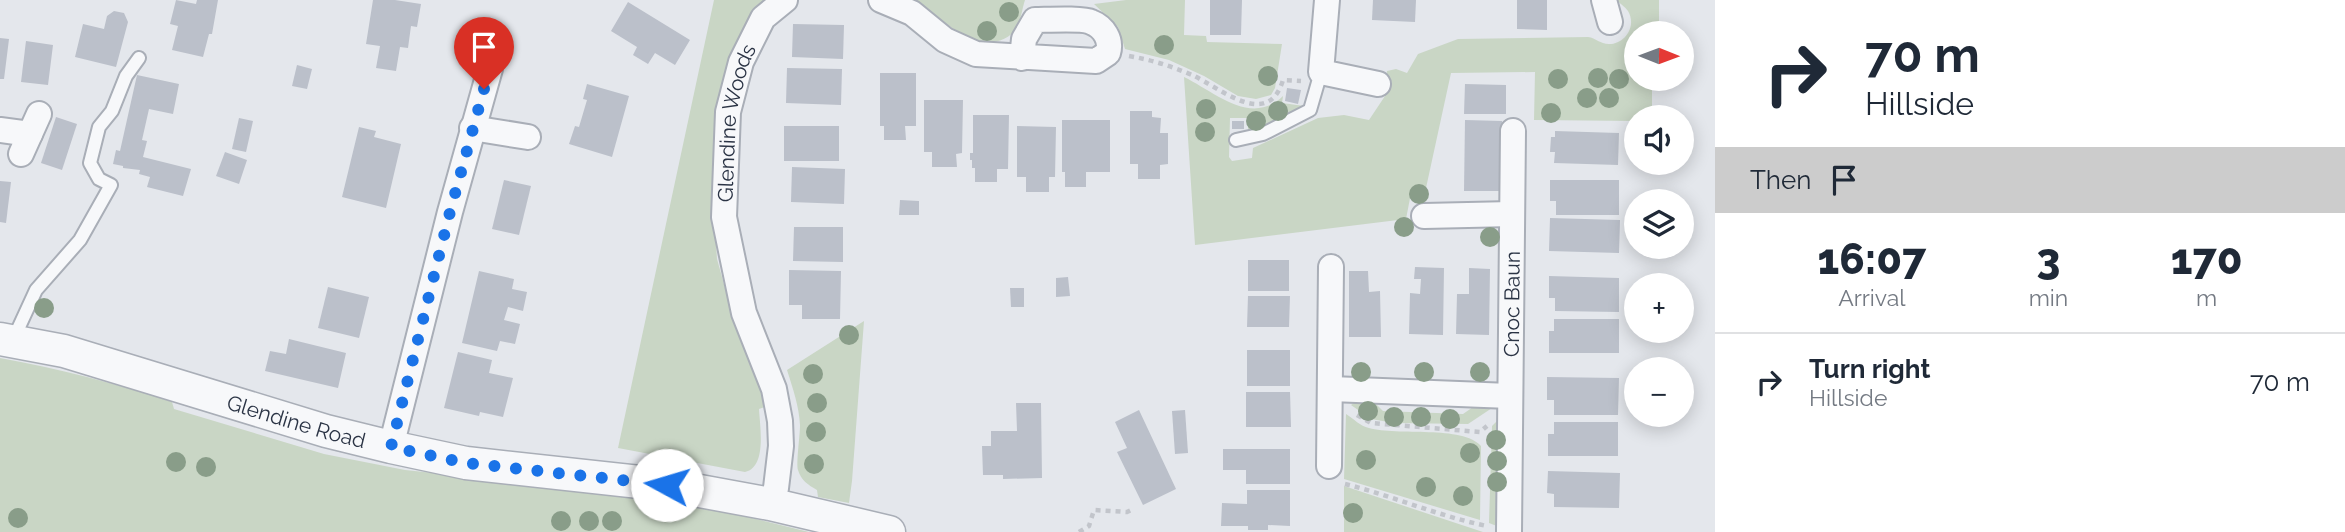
<!DOCTYPE html>
<meta charset="utf-8">
<style>
body{margin:0;font-family:Raleway,sans-serif;background:#f6f6f7;color:#1f2937;height:100vh;display:flex;flex-direction:column;font-size:26px;white-space:nowrap}
*{box-sizing:border-box;margin:0}
p{font-size:23px;color:#747a83}
.icon{flex:none;width:38px;height:38px;fill:none;stroke:currentColor;stroke-width:2;stroke-linecap:round;stroke-linejoin:round}
.map{position:relative;flex:1;overflow:hidden}
.details{display:flex;flex-direction:column;background:#fff;width:630px}
.details>*{flex:none}
.hud{background:#fff;color:#1f2937;overflow:hidden}
.needle{width:46px;rotate:91deg}
.fabs{position:absolute;left:1624px;top:21px;display:grid;gap:14px}
.fabs a{display:grid;place-items:center;width:70px;height:70px;border-radius:50%;background:#fff;box-shadow:0 4px 18px #0003;font-size:35px}
.pin{position:absolute;display:grid;place-items:center;width:60px;height:60px;color:#fff;margin:-72px -30px;border-radius:50% 50% 50% 0;rotate:-45deg;box-shadow:0 0 7px #0007}
.pin .icon{rotate:45deg}
.me{position:absolute;width:77px;margin:-38px;rotate:276deg;stroke-linejoin:round;filter:drop-shadow(0 0 5px #0008)}
.turn{display:flex;align-items:center;gap:24px;height:147px;padding:0 35px;font-size:32px}
.turn .icon{width:91px;height:91px;stroke-width:2.5}
.turn b{display:block;font-size:49px;line-height:60px}
.then{display:flex;align-items:center;height:66px;padding:0 35px;background:#0003;gap:14px;font-size:26px}
.eta{display:flex;justify-content:space-evenly;align-items:center;height:119px;text-align:center}
.eta b{font-size:42px;font-weight:800;line-height:49px}
ul{padding:0;list-style:none}
li{display:flex;align-items:center;gap:21px;height:98px;padding:0 35px;border-top:2px solid #e0e1e3}
li div{flex:1}
li b{display:block;font-size:26px}
li em{font-style:normal}
main{display:flex;flex:1;min-height:0}
.map>svg:first-child{display:block}
.green{fill:#c9d6c5}
.building{fill:#bbc0ca}
.lines{fill:none;stroke-linecap:round;stroke-linejoin:round}
.service-casing{stroke:#a9aeb7;stroke-width:16}
.minor-casing{stroke:#a9aeb7;stroke-width:28}
.tertiary-casing{stroke:#a9aeb7;stroke-width:35}
.path{stroke:#c2c5cb;stroke-width:4.5;stroke-dasharray:5 5;stroke-linecap:butt}
.service{stroke:#f7f8fa;stroke-width:12}
.minor{stroke:#f7f8fa;stroke-width:24}
.tertiary{stroke:#f7f8fa;stroke-width:32}
.tree{fill:#899d89}
.route{stroke:#1a73e8;stroke-width:12;stroke-dasharray:0 21.6}
.labels{text-anchor:middle;dominant-baseline:central;stroke-width:5;stroke-linejoin:round;paint-order:stroke}
.street-label{font-size:21px;fill:#2b3445;stroke:#f4f6f9}
</style>
<main>
<div class="map">
<svg width="1715" height="532" viewBox="0 0 1715 532">
<rect width="100%" height="100%" fill="#e4e7ec"/>
<!-- green -->
<g class="green">
<path d="M 714,0 L 772,0 L 713,198 L 717,259 L 737,331 L 768,406 L 759,409 C 760,427 767,467 745,472 L 618,448 Z"/>
<path d="M 914,0 L 1025,0 C 1022,9 1021,20 1017,27 C 1007,45 982,45 966,38 Z"/>
<path d="M 1126,0 L 1185,0 L 1184,35 L 1206,36 L 1207,42 L 1282,44 L 1275,88 L 1271,95 L 1256,99 L 1238,96 L 1204,76 L 1169,60 L 1125,49 L 1118,27 L 1094,4 Z"/>
<path d="M 1616,0 L 1659,0 L 1659,33 L 1636,33 L 1636,79 L 1652,79 L 1652,117 L 1636,117 L 1636,121 L 1534,120 L 1535,72 L 1451,73 L 1426,188 L 1412,188 L 1406,219 L 1195,245 L 1184,77 C 1215,92 1251,127 1283,96 L 1282,103 L 1304,106 L 1262,128 L 1248,132 L 1248,118 L 1230,118 L 1229,157 L 1232,161 L 1252,158 L 1253,148 L 1318,118 L 1344,115 L 1369,120 L 1385,96 L 1387,71 L 1396,69 L 1407,73 L 1418,54 L 1458,39 L 1588,37 C 1596,38 1600,44 1609,44 C 1625,44 1637,26 1628,11 C 1625,7 1620,3 1616,0 Z"/>
<path d="M 864,321 L 852,481 L 849,503 L 818,497 L 817,490 C 808,485 801,480 798,470 C 796,463 800,436 800,425 C 799,406 793,389 787,370 Z"/>
<path d="M 0,358 C 59,369 116,383 172,402 L 174,409 L 324,454 L 405,470 L 670,498 L 809,532 L 0,532 Z"/>
<path d="M 1357,401 L 1374,402 L 1383,411 L 1463,414 L 1476,405 L 1492,408 L 1468,424 L 1394,423 L 1371,419 L 1351,405 Z"/>
<path d="M 1346,414 C 1354,419 1360,426 1369,428 C 1397,436 1463,425 1481,446 L 1480,520 L 1344,479 Z"/>
<path d="M 1501,417 L 1502,528 L 1489,523 L 1492,426 Z"/>
<path d="M 1344,486 L 1483,532 L 1344,532 Z"/>
</g>
<!-- building -->
<g class="building">
<path d="M 176,0 L 196,4 L 197,0 L 218,0 L 212,34 L 209,34 L 203,57 L 172,50 L 178,26 L 170,24 Z"/>
<path d="M 373,0 L 395,0 L 421,4 L 417,27 L 411,26 L 408,48 L 400,47 L 396,71 L 376,68 L 380,46 L 366,44 Z"/>
<path d="M 1210,0 L 1242,0 L 1241,35 L 1210,35 Z"/>
<path d="M 1373,0 L 1416,0 L 1415,22 L 1372,20 Z"/>
<path d="M 1517,0 L 1547,0 L 1547,30 L 1517,29 Z"/>
<path d="M 628,2 L 690,40 L 675,65 L 655,53 L 648,64 L 633,55 L 637,47 L 611,31 Z"/>
<path d="M 114,11 L 124,13 L 128,22 L 116,67 L 75,57 L 83,24 L 104,29 L 107,16 Z"/>
<path d="M 793,24 L 844,25 L 843,59 L 792,57 Z"/>
<path d="M 0,38 L 9,39 L 4,79 L 0,79 Z"/>
<path d="M 26,41 L 53,45 L 48,85 L 21,82 Z"/>
<path d="M 297,65 L 312,69 L 307,89 L 292,86 Z"/>
<path d="M 787,68 L 842,69 L 841,105 L 786,103 Z"/>
<path d="M 880,73 L 916,73 L 916,126 L 905,126 L 906,140 L 884,140 L 884,126 L 880,126 Z"/>
<path d="M 137,75 L 179,84 L 173,114 L 149,109 L 142,140 L 147,141 L 143,157 L 191,169 L 183,196 L 147,187 L 150,177 L 139,174 L 140,170 L 123,168 L 123,166 L 113,164 L 116,150 L 120,151 Z"/>
<path d="M 587,84 L 629,96 L 612,157 L 569,144 L 575,126 L 579,127 L 587,100 L 583,99 Z"/>
<path d="M 1465,84 L 1506,85 L 1506,114 L 1464,114 Z"/>
<path d="M 1287,88 L 1301,90 L 1298,104 L 1285,101 Z"/>
<path d="M 924,100 L 963,100 L 962,153 L 956,154 L 957,167 L 932,167 L 932,152 L 924,152 Z"/>
<path d="M 1130,111 L 1152,111 L 1152,117 L 1161,118 L 1160,133 L 1168,133 L 1168,164 L 1160,165 L 1160,179 L 1138,179 L 1138,164 L 1130,164 Z"/>
<path d="M 973,115 L 1009,115 L 1008,169 L 997,169 L 997,182 L 975,182 L 975,168 L 972,168 L 972,160 L 970,160 L 970,153 L 973,153 Z"/>
<path d="M 56,117 L 77,124 L 62,170 L 41,163 Z"/>
<path d="M 239,118 L 253,121 L 246,152 L 232,149 Z"/>
<path d="M 1062,120 L 1110,120 L 1110,172 L 1086,172 L 1086,187 L 1065,187 L 1065,172 L 1062,172 Z"/>
<path d="M 1465,120 L 1502,121 L 1500,191 L 1464,191 Z"/>
<rect x="1232" y="121" width="12" height="8"/>
<rect x="784" y="126" width="55" height="35"/>
<path d="M 1017,126 L 1056,127 L 1055,177 L 1049,177 L 1049,192 L 1026,192 L 1026,177 L 1017,177 Z"/>
<path d="M 359,127 L 376,131 L 374,137 L 401,144 L 386,208 L 342,197 Z"/>
<path d="M 1555,131 L 1619,133 L 1618,165 L 1554,163 L 1555,152 L 1550,152 L 1551,137 L 1555,137 Z"/>
<path d="M 225,152 L 247,160 L 239,184 L 216,176 Z"/>
<path d="M 792,167 L 845,169 L 844,204 L 791,202 Z"/>
<path d="M 504,180 L 531,186 L 519,235 L 492,229 Z"/>
<path d="M 1550,180 L 1619,180 L 1619,215 L 1556,215 L 1556,201 L 1550,201 Z"/>
<path d="M 0,181 L 11,182 L 6,223 L 0,222 Z"/>
<path d="M 900,200 L 919,201 L 919,215 L 899,215 Z"/>
<path d="M 1550,218 L 1620,220 L 1619,253 L 1549,251 Z"/>
<path d="M 794,227 L 843,227 L 843,262 L 793,261 Z"/>
<rect x="1248" y="260" width="41" height="31"/>
<path d="M 1415,267 L 1444,268 L 1443,335 L 1409,334 L 1410,293 L 1420,294 L 1421,279 L 1414,279 Z"/>
<path d="M 1469,268 L 1490,269 L 1489,335 L 1456,334 L 1457,294 L 1469,294 Z"/>
<path d="M 789,270 L 841,271 L 840,319 L 802,319 L 802,305 L 789,305 Z"/>
<path d="M 479,271 L 514,279 L 512,289 L 527,292 L 523,311 L 508,307 L 504,320 L 520,324 L 515,344 L 500,341 L 497,351 L 462,343 Z"/>
<path d="M 1349,271 L 1368,271 L 1369,292 L 1380,291 L 1381,337 L 1349,337 Z"/>
<path d="M 1549,276 L 1619,278 L 1619,312 L 1555,311 L 1555,298 L 1549,298 Z"/>
<path d="M 1068,277 L 1070,296 L 1056,297 L 1056,278 Z"/>
<path d="M 328,287 L 369,297 L 359,338 L 318,328 Z"/>
<path d="M 1010,288 L 1024,288 L 1024,307 L 1011,307 Z"/>
<path d="M 1248,296 L 1290,296 L 1289,327 L 1247,327 Z"/>
<path d="M 1554,319 L 1619,319 L 1619,353 L 1549,353 L 1549,331 L 1554,331 Z"/>
<path d="M 289,339 L 346,353 L 338,388 L 265,371 L 270,351 L 286,354 Z"/>
<rect x="1247" y="350" width="43" height="36"/>
<path d="M 458,352 L 492,360 L 489,373 L 513,378 L 503,417 L 480,412 L 479,416 L 444,408 Z"/>
<path d="M 1547,377 L 1619,378 L 1618,415 L 1554,415 L 1554,400 L 1547,400 Z"/>
<path d="M 1246,392 L 1290,392 L 1291,427 L 1246,427 Z"/>
<path d="M 1016,403 L 1041,403 L 1042,478 L 1003,479 L 1003,475 L 983,475 L 982,446 L 991,446 L 991,431 L 1017,431 Z"/>
<path d="M 1139,410 L 1176,489 L 1143,505 L 1117,452 L 1127,448 L 1115,422 Z"/>
<path d="M 1185,410 L 1188,453 L 1175,454 L 1172,411 Z"/>
<path d="M 1554,422 L 1618,422 L 1618,456 L 1548,456 L 1548,434 L 1554,434 Z"/>
<path d="M 1223,449 L 1290,449 L 1290,484 L 1246,484 L 1246,470 L 1223,470 Z"/>
<path d="M 1548,471 L 1620,473 L 1619,508 L 1554,507 L 1554,494 L 1547,493 Z"/>
<path d="M 1247,490 L 1290,490 L 1290,526 L 1268,525 L 1268,530 L 1248,530 L 1248,526 L 1221,526 L 1222,503 L 1247,504 Z"/>
</g>
<g class="lines">
<defs>
<g id="service">
<path d="M 1236,140 L 1263,134 L 1310,110 L 1321,72"/>
<path d="M 13,340 L 36,290 L 80,240 L 111,185 L 99,179 L 90,163 L 99,127 L 112,111 L 126,76 L 139,58"/>
</g>
<g id="minor">
<path d="M 881,0 L 912,13 L 945,40 L 976,54 L 1096,61 L 1108,53 C 1112,40 1104,27 1091,22 C 1083,18 1046,20 1035,20 L 1024,39 L 1022,58"/>
<path d="M 1327,0 L 1321,72 L 1378,84"/>
<path d="M 1604,0 L 1610,22"/>
<path d="M 472,128 L 528,137"/>
<path d="M 0,130 L 30,134"/>
<path d="M 21,154 L 39,114"/>
<path d="M 1424,216 L 1512,214"/>
<path d="M 1331,389 L 1510,396"/>
<path d="M 391,447 L 450,212 L 490,69"/>
<path d="M 1329,466 L 1331,267"/>
<path id="s1" d="M 770,504 L 776,488 L 781,446 L 780,421 L 774,389 L 744,313 L 724,217 L 728,112 L 741,62 L 763,18 L 785,0"/>
<path id="s2" d="M 1509,532 L 1513,131"/>
</g>
<g id="tertiary">
<path id="s3" d="M 0,339 L 64,351 L 326,431 L 391,447 L 466,463 L 667,485 L 770,504 L 889,532"/>
</g>
</defs>
<!-- service casing -->
<use href="#service" class="service-casing"/>
<!-- minor casing -->
<use href="#minor" class="minor-casing"/>
<!-- tertiary casing -->
<use href="#tertiary" class="tertiary-casing"/>
<!-- path -->
<g class="path">
<path d="M 1129,56 C 1152,60 1171,66 1192,75 C 1219,87 1268,131 1283,80 L 1301,81"/>
<path d="M 1357,415 L 1371,423 L 1480,432 L 1487,426"/>
<path d="M 1345,484 C 1393,496 1438,516 1487,526"/>
<path d="M 1079,532 L 1089,526 L 1094,510 L 1127,512 L 1133,509"/>
</g>
<!-- service -->
<use href="#service" class="service"/>
<!-- minor -->
<use href="#minor" class="minor"/>
<!-- tertiary -->
<use href="#tertiary" class="tertiary"/>
</g>
<!-- trees -->
<g class="tree">
<circle cx="1009" cy="12" r="10"/>
<circle cx="987" cy="31" r="10"/>
<circle cx="1164" cy="45" r="10"/>
<circle cx="1268" cy="76" r="10"/>
<circle cx="1598" cy="78" r="10"/>
<circle cx="1558" cy="79" r="10"/>
<circle cx="1619" cy="79" r="10"/>
<circle cx="1587" cy="98" r="10"/>
<circle cx="1609" cy="98" r="10"/>
<circle cx="1206" cy="109" r="10"/>
<circle cx="1278" cy="111" r="10"/>
<circle cx="1551" cy="113" r="10"/>
<circle cx="1256" cy="121" r="10"/>
<circle cx="1205" cy="132" r="10"/>
<circle cx="1419" cy="194" r="10"/>
<circle cx="1404" cy="227" r="10"/>
<circle cx="1490" cy="237" r="10"/>
<circle cx="44" cy="308" r="10"/>
<circle cx="849" cy="335" r="10"/>
<circle cx="1361" cy="372" r="10"/>
<circle cx="1424" cy="372" r="10"/>
<circle cx="1480" cy="372" r="10"/>
<circle cx="813" cy="374" r="10"/>
<circle cx="817" cy="403" r="10"/>
<circle cx="1368" cy="411" r="10"/>
<circle cx="1394" cy="417" r="10"/>
<circle cx="1421" cy="417" r="10"/>
<circle cx="1450" cy="419" r="10"/>
<circle cx="816" cy="432" r="10"/>
<circle cx="1496" cy="440" r="10"/>
<circle cx="1470" cy="453" r="10"/>
<circle cx="1366" cy="460" r="10"/>
<circle cx="1497" cy="461" r="10"/>
<circle cx="176" cy="462" r="10"/>
<circle cx="814" cy="464" r="10"/>
<circle cx="206" cy="467" r="10"/>
<circle cx="1497" cy="482" r="10"/>
<circle cx="1426" cy="487" r="10"/>
<circle cx="1463" cy="496" r="10"/>
<circle cx="1353" cy="513" r="10"/>
<circle cx="18" cy="518" r="10"/>
<circle cx="561" cy="521" r="10"/>
<circle cx="589" cy="521" r="10"/>
<circle cx="612" cy="521" r="10"/>
</g>
<g class="lines">
<!-- route -->
<path class="route" d="M 484,89 L 450,212 L 391,447 L 466,463 L 667,485"/>
</g>
<g class="labels">
<!-- street labels -->
<g class="street-label">
<text stroke="none"><textPath href="#s1" startOffset="392">Glendine Woods</textPath></text>
<text stroke="none"><textPath href="#s2" startOffset="228">Cnoc Baun</textPath></text>
<text stroke="none"><textPath href="#s3" startOffset="308">Glendine Road</textPath></text>
</g>
</g>
</svg>
<div class="fabs">
<a><svg class="needle" viewBox="-14 -14 28 28"><path d="M0-13l5 13h-10z" fill="#e53935"/><path d="M0 13l5-13h-10z" fill="#747a83"/></svg></a>
<a><svg class="icon" aria-label="sound" viewBox="0 0 24 24"><path d="M4 9h4l5-4v14l-5-4H4zM17 9q2 3 0 6"/></svg></a>
<a><svg class="icon" aria-label="layers" viewBox="0 0 24 24"><path d="M12 4l9 5-9 5-9-5zM3 14l9 5 9-5"/></svg></a>
<a>+</a>
<a>−</a>
</div>
<div class="pin" style="left:484px;top:89px;background:#d93025"><svg class="icon" aria-label="arrive" viewBox="0 0 24 24"><path d="M6 21V4h12l-3 4 3 4H6"/></svg></div>
<svg class="me" style="left:667px;top:485px" viewBox="-20 -20 40 40"><circle r="19" fill="#fff"/><path d="M0-13L10 11 0 6-10 11z" fill="#1a73e8"/></svg>
</div>
<section class="details">
<div class="hud">
<div class="turn"><svg class="icon" aria-label="right" viewBox="0 0 24 24"><path d="M7 20v-9h11M14 6l5 5-5 5"/></svg><div><b>70 m</b>Hillside</div></div>
<div class="then">Then<svg class="icon" aria-label="arrive" viewBox="0 0 24 24"><path d="M6 21V4h12l-3 4 3 4H6"/></svg></div>
</div>
<div class="eta">
<div><b>16:07</b><p>Arrival</p></div>
<div><b>3</b><p>min</p></div>
<div><b>170</b><p>m</p></div>
</div>
<ul>
<li><svg class="icon" aria-label="right" viewBox="0 0 24 24"><path d="M7 20v-9h11M14 6l5 5-5 5"/></svg><div><b>Turn right</b><p>Hillside</p></div><em>70 m</em></li>
</ul>
</section>
</main>
